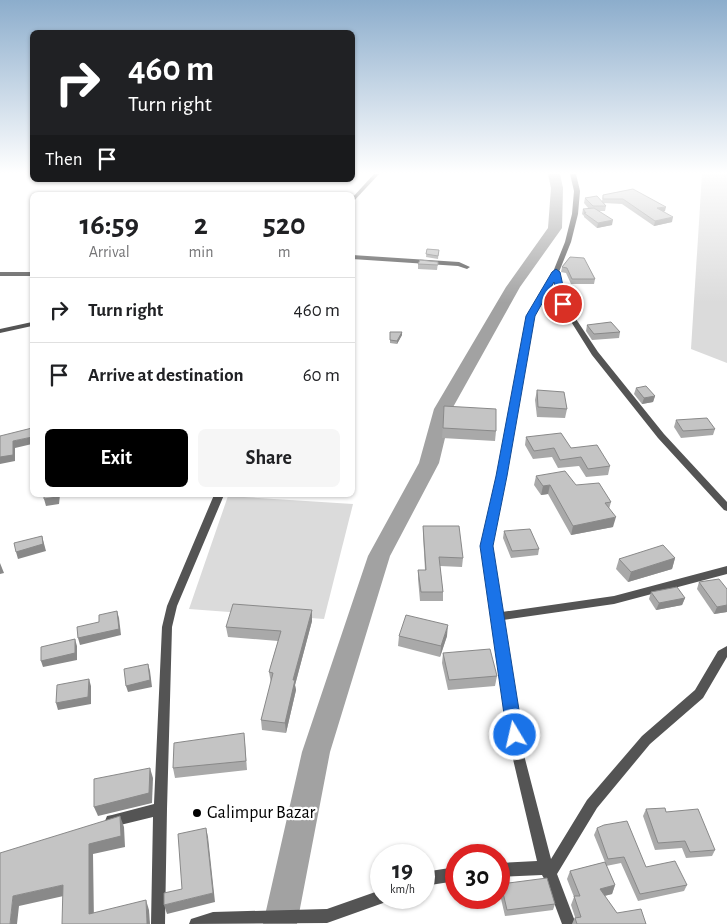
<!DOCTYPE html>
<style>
body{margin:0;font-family:"Alegreya Sans",sans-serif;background:#f6f6f6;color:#202124;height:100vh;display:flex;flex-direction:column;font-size:19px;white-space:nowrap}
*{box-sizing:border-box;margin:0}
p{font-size:16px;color:#757577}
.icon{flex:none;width:28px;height:28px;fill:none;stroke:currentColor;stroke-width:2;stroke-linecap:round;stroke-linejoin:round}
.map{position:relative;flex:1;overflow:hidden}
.panel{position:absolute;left:30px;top:192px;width:325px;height:305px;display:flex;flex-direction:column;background:#fff;border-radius:8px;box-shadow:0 1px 4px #0004}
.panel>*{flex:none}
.banner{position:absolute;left:30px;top:30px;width:325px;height:152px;border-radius:8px;box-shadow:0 1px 4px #0004;background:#202124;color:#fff;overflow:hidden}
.speed{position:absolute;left:370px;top:844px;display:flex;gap:10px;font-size:25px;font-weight:700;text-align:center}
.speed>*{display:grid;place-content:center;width:65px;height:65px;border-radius:50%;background:#fff;box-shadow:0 1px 4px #0004;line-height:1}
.speed small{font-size:12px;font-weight:400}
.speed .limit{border:8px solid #d22;background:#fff;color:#111}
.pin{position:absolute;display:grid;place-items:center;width:42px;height:42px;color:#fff;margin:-21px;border:2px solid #fff;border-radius:50%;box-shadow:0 1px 5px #0007}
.me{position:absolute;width:55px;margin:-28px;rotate:351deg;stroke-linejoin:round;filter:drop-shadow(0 0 4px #0008)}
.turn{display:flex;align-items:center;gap:18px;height:105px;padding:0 15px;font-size:22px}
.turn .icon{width:65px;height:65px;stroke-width:2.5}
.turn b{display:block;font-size:35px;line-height:42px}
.then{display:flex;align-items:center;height:48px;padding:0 15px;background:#0003;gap:10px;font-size:19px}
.eta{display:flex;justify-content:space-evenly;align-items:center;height:85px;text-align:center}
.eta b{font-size:30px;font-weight:700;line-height:35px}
.button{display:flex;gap:10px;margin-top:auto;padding:10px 15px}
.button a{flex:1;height:58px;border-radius:8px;background:#000;color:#fff;font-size:20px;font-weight:700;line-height:58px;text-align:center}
.button a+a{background:#f6f6f6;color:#202124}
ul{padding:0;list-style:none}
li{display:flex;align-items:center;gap:15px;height:65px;padding:0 15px;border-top:1px solid #e0e0e0}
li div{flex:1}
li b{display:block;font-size:19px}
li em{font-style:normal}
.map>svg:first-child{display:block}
.green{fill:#dbdbdb}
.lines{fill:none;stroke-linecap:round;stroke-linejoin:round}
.river{fill:#a2a2a2;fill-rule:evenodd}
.minor{fill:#545454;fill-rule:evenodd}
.wall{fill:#a9a9a9}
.shaded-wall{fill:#898989}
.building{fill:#c4c4c4;stroke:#898989}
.route{fill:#1a73e8;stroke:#114b97}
.poi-dot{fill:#000;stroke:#fff;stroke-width:2}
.labels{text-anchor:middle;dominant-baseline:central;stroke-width:4.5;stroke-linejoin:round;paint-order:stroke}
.near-poi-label{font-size:18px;fill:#000;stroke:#fff;text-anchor:start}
</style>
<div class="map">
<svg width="727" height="924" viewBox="0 0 727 924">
<rect width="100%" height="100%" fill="#fff"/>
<!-- green -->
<g class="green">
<path d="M 702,174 L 727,174 L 727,363 L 691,349 Z"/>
<path d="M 228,496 L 353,504 L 324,619 L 189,609 Z"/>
</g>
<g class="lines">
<!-- river -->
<path class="river" d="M 548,174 L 560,174 L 563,188 L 562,228 L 520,287 L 452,409 L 439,463 L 390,556 L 330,752 L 297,924 L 263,924 L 302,752 L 368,556 L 419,463 L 434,409 L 506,287 L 548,228 L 551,188 Z"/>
<!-- minor -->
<g class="minor">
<path d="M 374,174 L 379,174 L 352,203 L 352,198 Z"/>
<path d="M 570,174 L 576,174 L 580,191 L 578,214 L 571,242 L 559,272 L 566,304 L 598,352 L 664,434 L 727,502 L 727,511 L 724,510 L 658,438 L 592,355 L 560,304 L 555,280 L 533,316 L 506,476 L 492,546 L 502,612 L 614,596 L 727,566 L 727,574 L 614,604 L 503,620 L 524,755 L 551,859 L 587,800 L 642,736 L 695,690 L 718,651 L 727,646 L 727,657 L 703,698 L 650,744 L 597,808 L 557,874 L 576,924 L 562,924 L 547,884 L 542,875 L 499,877 L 499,863 L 537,861 L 512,755 L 482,546 L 498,476 L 527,316 L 553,272 L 565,242 L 572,214 L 574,191 Z"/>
<path d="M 352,255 L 459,262 L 470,267 L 467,269 L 458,266 L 352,259 Z"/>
<rect x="0" y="272" width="32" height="4"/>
<path d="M 32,322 L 32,326 L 0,333 L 0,329 Z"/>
<path d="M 214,495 L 224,495 L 177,606 L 172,627 L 167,809 L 165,924 L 151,924 L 153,817 L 112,827 L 107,826 L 105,821 L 107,816 L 112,815 L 154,804 L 162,627 L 167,606 Z"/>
<path d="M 456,867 L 456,881 L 424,886 L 424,872 Z"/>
<path d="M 381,890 L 381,898 L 388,898 L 386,902 L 327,923 L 189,924 L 191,919 L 213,912 L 327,909 Z"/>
</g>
</g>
<!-- wall -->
<g class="wall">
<path d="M 633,189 L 665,211 L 663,212 L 672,222 L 654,226 L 622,204 L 604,203 L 606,206 L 605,211 L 598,211 L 612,225 L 597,228 L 584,217 L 584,216 L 582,214 L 583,209 L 589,209 L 584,203 L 585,198 L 602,201 L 603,195 Z"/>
<path d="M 427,249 L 439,250 L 438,259 L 426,257 Z"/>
<path d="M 570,257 L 595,279 L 594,284 L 571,284 L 566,273 L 561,272 L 562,267 Z"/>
<path d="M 438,262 L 437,270 L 418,269 L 418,264 Z"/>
<path d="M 587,325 L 620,332 L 619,338 L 592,340 L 586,331 Z"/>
<path d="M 390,332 L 402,332 L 402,335 L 397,344 L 390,343 Z"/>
<path d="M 636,388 L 655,396 L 653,402 L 642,404 L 634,394 Z"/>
<path d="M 537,390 L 567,409 L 565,418 L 537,417 L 535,400 Z"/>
<path d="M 444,406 L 496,431 L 495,441 L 442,438 Z"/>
<path d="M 676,420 L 715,429 L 713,435 L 681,438 L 674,427 Z"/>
<path d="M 526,437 L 571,448 L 610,466 L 608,475 L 586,477 L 579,466 L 558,468 L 552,457 L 533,459 L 525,445 Z"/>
<path d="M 536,476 L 576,485 L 611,502 L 609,509 L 613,527 L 571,535 L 548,494 L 541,495 L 534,485 Z"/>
<path d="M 423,526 L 463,558 L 462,567 L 440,566 L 443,592 L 443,601 L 420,601 L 418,579 L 418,570 L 425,570 L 423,535 Z"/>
<path d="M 504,531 L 539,549 L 538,555 L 511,558 L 503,538 Z"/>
<path d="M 675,558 L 672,569 L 628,582 L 616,569 L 619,559 Z"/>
<path d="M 699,582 L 727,589 L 727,612 L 714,614 L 697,589 Z"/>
<path d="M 651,592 L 685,598 L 682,605 L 656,610 L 649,599 Z"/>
<path d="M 312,610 L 312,621 L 295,685 L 296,690 L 286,733 L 262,730 L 261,720 L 271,683 L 269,672 L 278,641 L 228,637 L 226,627 Z"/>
<path d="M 399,636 L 447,636 L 440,657 L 398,646 Z"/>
<path d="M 443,653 L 497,676 L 495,686 L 448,690 L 442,663 Z"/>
<path d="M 245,743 L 247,770 L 175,778 L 173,768 Z"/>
<path d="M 646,809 L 666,812 L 715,850 L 712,856 L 686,858 L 682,848 L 655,850 L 643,816 Z"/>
<path d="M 597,828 L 646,867 L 687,885 L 684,891 L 638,901 L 621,863 L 606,866 L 615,885 L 612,894 L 604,896 L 617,913 L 646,924 L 572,924 L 575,917 L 571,905 L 574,897 L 567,879 L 570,871 L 605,862 L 594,835 Z"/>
<path d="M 501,884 L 555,904 L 553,910 L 505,916 L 499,890 Z"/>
</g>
<!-- shaded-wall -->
<g class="shaded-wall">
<path d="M 666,207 L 665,211 L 656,213 L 657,208 Z"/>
<path d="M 673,217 L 672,222 L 654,226 L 655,221 Z"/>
<path d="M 613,220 L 612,225 L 597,228 L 598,223 Z"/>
<path d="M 402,332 L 402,335 L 397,344 L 397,341 Z"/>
<path d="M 655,396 L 653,402 L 642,404 L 644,398 Z"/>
<path d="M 32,437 L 32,444 L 15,448 L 15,461 L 0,464 L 0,457 L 13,441 Z"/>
<path d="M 550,485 L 548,494 L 541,495 L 543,486 Z"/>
<path d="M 57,495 L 60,495 L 59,504 L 46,506 L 44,499 Z"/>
<path d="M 616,517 L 613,527 L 571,535 L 573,526 Z"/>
<path d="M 42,536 L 46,551 L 18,559 L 16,552 Z"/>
<path d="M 675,558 L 672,569 L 628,582 L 631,572 Z"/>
<path d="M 0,563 L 4,573 L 0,574 Z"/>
<path d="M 685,598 L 682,605 L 656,610 L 659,603 Z"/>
<path d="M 727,605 L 727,612 L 714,614 L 717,607 Z"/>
<path d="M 312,610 L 312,621 L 295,685 L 296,690 L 286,733 L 285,723 L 293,680 Z"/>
<path d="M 117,611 L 119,618 L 121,635 L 80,645 L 78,638 Z"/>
<path d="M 448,625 L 447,636 L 440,657 L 441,646 Z"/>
<path d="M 75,639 L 77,646 L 77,660 L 43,667 L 41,661 Z"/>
<path d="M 148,664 L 150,671 L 152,687 L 128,692 L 126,686 Z"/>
<path d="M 89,679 L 91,686 L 91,704 L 58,710 L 56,703 Z"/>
<path d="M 150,768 L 153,778 L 152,803 L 98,816 L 94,807 Z"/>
<path d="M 120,816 L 124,827 L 125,847 L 93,854 L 94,924 L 89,914 L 89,844 Z"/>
<path d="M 206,828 L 208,837 L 215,902 L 167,914 L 164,905 L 213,893 Z"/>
<path d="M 63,885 L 68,895 L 19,906 L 17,924 L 10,924 L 13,896 Z"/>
<path d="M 615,885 L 612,894 L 596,898 L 600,889 Z"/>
<path d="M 146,900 L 149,910 L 150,924 L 147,924 Z"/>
</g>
<!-- building -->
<g class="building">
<path d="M 633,189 L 666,207 L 657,208 L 673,217 L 655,221 L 623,199 L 603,199 L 603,195 Z"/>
<path d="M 597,196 L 606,206 L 593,206 L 585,198 Z"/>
<path d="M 594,208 L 613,220 L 598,223 L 584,213 L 586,213 L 583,209 Z"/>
<path d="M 427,249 L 439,250 L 438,256 L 426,254 Z"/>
<path d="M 570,257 L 584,258 L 595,279 L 572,279 L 567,268 L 562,267 Z"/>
<path d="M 420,260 L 438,262 L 438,265 L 418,264 Z"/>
<path d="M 611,322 L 620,332 L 594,334 L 587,325 Z"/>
<path d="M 390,332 L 402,332 L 397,341 L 390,340 Z"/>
<path d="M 646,386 L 655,396 L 644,398 L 636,388 Z"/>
<path d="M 537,390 L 564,392 L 567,409 L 538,407 Z"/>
<path d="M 444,406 L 496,409 L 496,431 L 443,428 Z"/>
<path d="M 707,418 L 715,429 L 683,431 L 676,420 Z"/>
<path d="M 32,428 L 32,437 L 13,441 L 13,455 L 0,457 L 0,436 Z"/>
<path d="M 561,433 L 571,448 L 597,445 L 610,466 L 588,469 L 581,457 L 560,460 L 554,448 L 534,451 L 526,437 Z"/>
<path d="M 565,471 L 576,485 L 599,483 L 611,502 L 605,503 L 616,517 L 573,526 L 550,485 L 543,486 L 536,476 Z"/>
<path d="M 44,495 L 57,495 L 57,497 L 44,499 Z"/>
<path d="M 423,526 L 459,526 L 463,558 L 439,557 L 443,592 L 421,592 L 418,570 L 426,570 Z"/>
<path d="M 530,529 L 539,549 L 512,551 L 504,531 Z"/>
<path d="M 42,536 L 43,544 L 16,552 L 14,543 Z"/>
<path d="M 663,545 L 675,558 L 631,572 L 619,559 Z"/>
<path d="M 719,579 L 727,589 L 727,605 L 717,607 L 699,582 Z"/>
<path d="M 677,587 L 685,598 L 659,603 L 651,592 Z"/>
<path d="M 233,604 L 312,610 L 293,680 L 295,680 L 285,723 L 261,720 L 273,673 L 269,672 L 281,631 L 226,627 Z"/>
<path d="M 117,611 L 119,629 L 78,638 L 77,627 L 99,622 L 99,615 Z"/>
<path d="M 406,615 L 448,625 L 441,646 L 399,636 Z"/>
<path d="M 75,639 L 75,653 L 41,661 L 41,647 Z"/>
<path d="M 490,649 L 497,676 L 449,680 L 443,653 Z"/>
<path d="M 148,664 L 150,680 L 126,686 L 124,669 Z"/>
<path d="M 89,679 L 88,697 L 56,703 L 57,685 Z"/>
<path d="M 244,733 L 246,761 L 173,768 L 174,743 Z"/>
<path d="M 150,768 L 149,793 L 94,807 L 94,779 Z"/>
<path d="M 665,808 L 666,812 L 698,809 L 715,850 L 690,852 L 685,841 L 658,843 L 646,809 Z"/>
<path d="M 120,816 L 121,836 L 89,844 L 89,914 L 146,900 L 147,924 L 62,924 L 63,885 L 13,896 L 10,924 L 0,924 L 0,853 Z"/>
<path d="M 627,821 L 646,867 L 675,861 L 687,885 L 640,894 L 624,857 L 608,859 L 597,828 L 604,825 Z"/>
<path d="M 206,828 L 213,893 L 164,905 L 164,893 L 182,889 L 178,834 Z"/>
<path d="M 605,862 L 615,885 L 600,889 L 617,913 L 641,909 L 646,924 L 577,924 L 575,918 L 581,917 L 574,896 L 580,896 L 570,871 Z"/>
<path d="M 547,878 L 555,904 L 507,910 L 501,884 Z"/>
</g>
<!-- sky -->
<linearGradient id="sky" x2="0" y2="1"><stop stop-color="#8cadcc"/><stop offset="0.57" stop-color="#fff"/><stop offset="1" stop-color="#fff" stop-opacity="0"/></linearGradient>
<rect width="727" height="303" fill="url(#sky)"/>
<!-- route -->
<path class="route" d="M 556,269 L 560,272 L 567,304 L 563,307 L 559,304 L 554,282 L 535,316 L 507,476 L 493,546 L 523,735 L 521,740 L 515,742 L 510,740 L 507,735 L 480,546 L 496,476 L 526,316 L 552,272 Z"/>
<!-- markers -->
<circle class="poi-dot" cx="197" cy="813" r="5"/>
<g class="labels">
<!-- near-poi labels -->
<g class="near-poi-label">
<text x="207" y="813">Galimpur Bazar</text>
</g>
</g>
</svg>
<div class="speed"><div>19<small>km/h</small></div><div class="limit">30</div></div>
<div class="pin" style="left:563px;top:304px;background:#d93025"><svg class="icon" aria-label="arrive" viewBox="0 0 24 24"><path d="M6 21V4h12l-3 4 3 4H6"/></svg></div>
<svg class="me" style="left:515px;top:735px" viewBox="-20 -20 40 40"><circle r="17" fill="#1a73e8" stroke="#fff" stroke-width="3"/><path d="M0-11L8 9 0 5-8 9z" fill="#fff"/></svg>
<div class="banner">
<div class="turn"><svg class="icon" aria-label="right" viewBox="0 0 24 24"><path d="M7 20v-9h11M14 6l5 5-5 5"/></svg><div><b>460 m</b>Turn right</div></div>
<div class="then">Then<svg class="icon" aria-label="arrive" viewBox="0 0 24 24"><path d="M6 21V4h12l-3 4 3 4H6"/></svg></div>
</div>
<section class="panel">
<div class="eta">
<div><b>16:59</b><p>Arrival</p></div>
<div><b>2</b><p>min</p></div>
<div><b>520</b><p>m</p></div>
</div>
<ul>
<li><svg class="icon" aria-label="right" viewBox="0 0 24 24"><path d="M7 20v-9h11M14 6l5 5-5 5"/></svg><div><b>Turn right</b></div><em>460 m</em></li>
<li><svg class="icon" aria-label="arrive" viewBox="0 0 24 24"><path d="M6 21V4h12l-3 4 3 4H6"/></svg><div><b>Arrive at destination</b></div><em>60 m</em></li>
</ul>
<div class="button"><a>Exit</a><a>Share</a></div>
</section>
</div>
